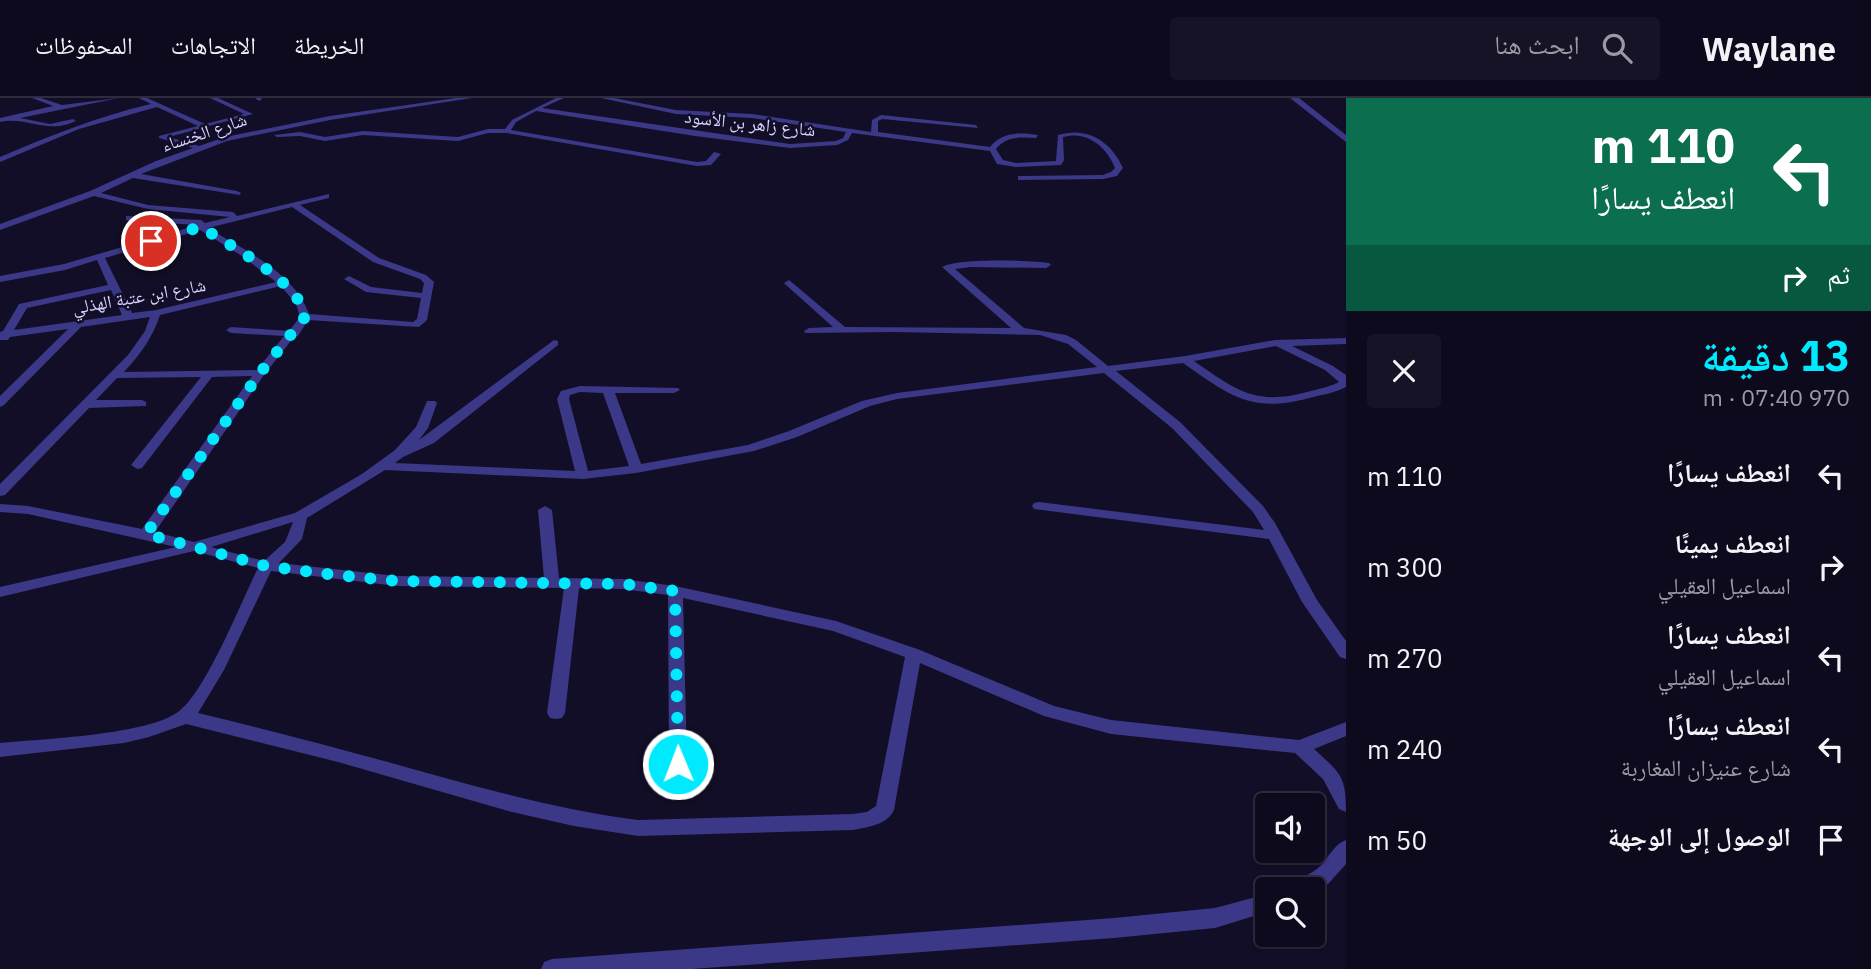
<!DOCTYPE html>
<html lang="ar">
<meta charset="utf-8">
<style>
body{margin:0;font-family:"IBM Plex Sans","Noto Naskh Arabic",sans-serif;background:#171326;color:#f1f3f6;direction:rtl;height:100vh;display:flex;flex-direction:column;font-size:26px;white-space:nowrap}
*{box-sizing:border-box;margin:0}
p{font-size:23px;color:#9b9aa4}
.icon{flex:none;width:38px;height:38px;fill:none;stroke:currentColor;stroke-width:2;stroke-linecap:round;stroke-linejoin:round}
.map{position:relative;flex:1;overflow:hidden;direction:ltr}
.side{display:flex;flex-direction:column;background:#0e0a1d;width:525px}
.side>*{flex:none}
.guide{background:#0b6e4f;color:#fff;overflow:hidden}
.fabs{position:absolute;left:1255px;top:695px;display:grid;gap:14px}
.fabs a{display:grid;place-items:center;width:70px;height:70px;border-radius:7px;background:#0e0a1d;box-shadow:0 2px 5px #0004,0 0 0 2px #2e2b3b;font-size:35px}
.pin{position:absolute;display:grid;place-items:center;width:60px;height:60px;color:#fff;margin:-30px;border:4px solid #fff;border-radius:50%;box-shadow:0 2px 7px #0007}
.me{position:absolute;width:77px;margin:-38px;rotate:359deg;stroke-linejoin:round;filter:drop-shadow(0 0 5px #0008)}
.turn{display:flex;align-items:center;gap:24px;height:147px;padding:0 21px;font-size:32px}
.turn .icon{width:91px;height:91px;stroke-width:2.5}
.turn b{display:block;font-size:49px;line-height:60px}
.then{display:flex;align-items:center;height:66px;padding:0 21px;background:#0003;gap:14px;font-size:26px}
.round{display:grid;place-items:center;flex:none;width:74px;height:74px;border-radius:7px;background:#171326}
.headline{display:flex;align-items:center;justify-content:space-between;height:119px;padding:0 21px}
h1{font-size:42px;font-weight:700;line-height:52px;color:#00eaff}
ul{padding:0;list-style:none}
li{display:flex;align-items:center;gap:21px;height:91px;padding:0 21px}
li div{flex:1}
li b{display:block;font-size:26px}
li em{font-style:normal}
header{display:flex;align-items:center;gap:42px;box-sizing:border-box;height:98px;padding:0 35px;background:#0e0a1d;border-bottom:2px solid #2e2b3b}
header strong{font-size:33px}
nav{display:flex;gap:38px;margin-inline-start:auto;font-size:24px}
.search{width:490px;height:63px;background:#171326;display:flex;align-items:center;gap:18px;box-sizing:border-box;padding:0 24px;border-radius:7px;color:#9b9aa4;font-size:26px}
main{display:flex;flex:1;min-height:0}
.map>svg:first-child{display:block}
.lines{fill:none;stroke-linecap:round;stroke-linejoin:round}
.minor{fill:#3a3887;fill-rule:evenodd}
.tertiary{fill:#3a3887;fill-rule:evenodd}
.route{stroke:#00eaff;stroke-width:12;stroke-dasharray:0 21.6}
.labels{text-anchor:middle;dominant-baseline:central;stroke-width:5;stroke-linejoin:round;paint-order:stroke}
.far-street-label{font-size:18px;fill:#d9d4ff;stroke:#120e27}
</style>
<header>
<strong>Waylane</strong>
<div class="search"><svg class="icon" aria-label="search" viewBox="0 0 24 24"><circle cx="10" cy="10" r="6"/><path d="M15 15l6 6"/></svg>ابحث هنا</div>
<nav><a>الخريطة</a><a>الاتجاهات</a><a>المحفوظات</a></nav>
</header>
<main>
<section class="side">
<div class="guide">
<div class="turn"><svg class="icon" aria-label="left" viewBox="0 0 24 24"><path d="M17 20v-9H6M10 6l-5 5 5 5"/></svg><div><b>110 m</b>انعطف يسارًا</div></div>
<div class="then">ثم<svg class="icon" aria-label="right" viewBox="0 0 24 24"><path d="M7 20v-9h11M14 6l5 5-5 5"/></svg></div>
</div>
<div class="headline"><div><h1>13 دقيقة</h1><p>970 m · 07:40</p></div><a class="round"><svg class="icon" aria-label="close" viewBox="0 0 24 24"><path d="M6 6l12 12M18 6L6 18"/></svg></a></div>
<ul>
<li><svg class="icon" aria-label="left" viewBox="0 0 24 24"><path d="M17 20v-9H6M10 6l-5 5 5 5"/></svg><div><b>انعطف يسارًا</b></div><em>110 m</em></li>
<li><svg class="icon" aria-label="right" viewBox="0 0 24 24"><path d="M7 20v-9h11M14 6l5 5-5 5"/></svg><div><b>انعطف يمينًا</b><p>اسماعيل العقيلي</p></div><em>300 m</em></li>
<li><svg class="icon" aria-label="left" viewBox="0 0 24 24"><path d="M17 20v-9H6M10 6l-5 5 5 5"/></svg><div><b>انعطف يسارًا</b><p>اسماعيل العقيلي</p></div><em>270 m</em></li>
<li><svg class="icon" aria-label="left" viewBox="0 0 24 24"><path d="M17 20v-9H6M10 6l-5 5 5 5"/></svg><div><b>انعطف يسارًا</b><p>شارع عنيزان المغاربة</p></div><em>240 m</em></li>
<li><svg class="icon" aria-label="arrive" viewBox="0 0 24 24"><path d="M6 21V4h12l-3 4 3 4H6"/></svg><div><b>الوصول إلى الوجهة</b></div><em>50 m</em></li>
</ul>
</section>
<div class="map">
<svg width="1346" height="871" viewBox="0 0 1346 871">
<rect width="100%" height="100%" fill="#120e27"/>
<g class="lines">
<!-- minor -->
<g class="minor">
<path d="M 32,0 L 41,0 L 62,7 L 119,0 L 20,20 L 50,26 L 73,21 L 76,23 C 46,37 27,18 0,24 L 0,20 L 53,8 Z"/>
<path d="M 139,0 L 147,0 L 205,26 L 244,16 L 210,0 L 218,0 L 253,16 L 169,39 L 199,48 L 225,39 L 330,18 L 456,0 L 472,0 L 330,22 L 227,43 L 141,76 L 237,93 L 241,95 L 240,97 L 133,80 L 101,95 L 148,107 L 233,114 L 237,118 L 329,96 L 329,100 L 300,107 L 379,160 L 426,177 L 434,184 L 427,222 L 419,229 L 308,222 L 298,238 L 294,239 L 264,277 L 155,434 L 194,444 L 295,415 L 362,376 L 395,352 L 416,329 L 427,303 L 435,303 L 437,305 L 428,330 L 419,342 L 554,242 L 558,243 L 558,247 L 434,345 L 403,359 L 395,365 L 575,373 L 557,301 L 561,293 L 580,288 L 678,290 L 680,292 L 674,295 L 615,295 L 641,366 L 748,347 L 789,333 L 862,303 L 897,295 L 1097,269 L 1068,246 L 1040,237 L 895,234 L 805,235 L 804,233 L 809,230 L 833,229 L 786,187 L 784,185 L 789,182 L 845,229 L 1011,230 L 942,169 C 958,160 1029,162 1049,165 L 1051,167 L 1046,170 L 971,169 L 955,171 L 1024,230 L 1066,237 L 1076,242 L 1108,268 L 1185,258 L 1275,242 L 1346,240 L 1346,246 L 1292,248 L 1333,268 L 1346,277 L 1346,289 C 1335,295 1321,297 1309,300 C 1251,316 1229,297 1183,265 L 1116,273 L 1180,324 L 1263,408 L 1275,425 L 1317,502 L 1346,543 L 1346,561 L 1340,559 L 1302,504 L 1269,441 L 1034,411 L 1032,408 L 1034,405 L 1039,404 L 1264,432 L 1253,414 L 1172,330 L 1104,275 L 897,301 L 870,308 L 797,339 L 754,353 L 636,375 L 583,381 L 385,372 L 307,420 L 302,441 L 279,465 L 397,478 L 544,480 L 538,412 L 545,408 L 552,412 L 559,480 L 623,481 L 675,488 L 836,523 L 920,552 L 1054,608 L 1111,622 L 1299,642 L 1346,624 L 1346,638 L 1314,651 C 1340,675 1346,677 1346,714 L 1339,711 L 1323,681 L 1295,655 L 1111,636 L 1044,618 L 920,565 L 894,712 C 887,727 868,729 853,732 L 638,738 L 574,728 L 512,714 L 338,664 L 186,626 L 149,639 L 124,645 L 0,659 L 0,645 C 41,641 147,637 178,614 C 206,594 241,504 258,470 L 194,453 L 0,499 L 0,489 L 176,449 L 28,416 L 0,414 L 0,406 L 28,408 L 142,431 L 252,278 L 212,279 L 142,370 L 137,371 L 131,367 L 201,279 L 117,280 L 96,302 L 142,302 L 146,304 L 146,308 L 89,310 L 5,397 L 0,398 L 0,386 L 128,257 L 145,233 L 150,219 L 81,229 L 4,307 L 0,309 L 0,298 L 68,231 L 10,239 L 8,242 L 0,242 L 0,234 L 3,233 L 19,206 L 108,187 L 97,162 L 65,172 L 0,184 L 0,178 L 64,166 L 198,127 L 129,123 L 126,122 L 126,118 L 201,122 L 205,125 L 230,119 L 148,111 L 94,98 L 0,132 L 0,126 L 90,93 L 156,63 L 193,50 L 159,40 L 159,38 L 198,28 L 157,9 L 79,31 L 0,64 L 0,59 C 49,38 99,18 151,6 ZM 292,109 L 373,164 L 420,181 L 424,185 L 422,195 L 371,189 L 349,178 L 344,181 L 366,194 L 421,200 L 417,221 L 413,224 L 309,216 C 294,174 244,152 208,130 ZM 200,132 L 242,158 L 276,184 L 156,212 L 132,215 L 105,160 ZM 281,188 L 296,206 L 300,219 L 289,233 L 231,229 L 226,232 L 231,235 L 284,238 L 257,272 L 124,274 C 140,257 153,239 160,217 ZM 111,192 L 122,217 L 14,232 L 27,210 ZM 1276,248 L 1325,272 L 1339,284 C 1330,289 1318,291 1307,294 C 1255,308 1236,292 1194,263 ZM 580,294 L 603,295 L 629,368 L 588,373 L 569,301 L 570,297 ZM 293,424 L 285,444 L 264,463 L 211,449 ZM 271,473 L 397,488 L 564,490 L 547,615 L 550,620 L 556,621 L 562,620 L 565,615 L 579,490 L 623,491 L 668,497 L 669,666 L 672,671 L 678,673 L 684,671 L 687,666 L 683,500 L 833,533 L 905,559 L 876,708 L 867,714 L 853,716 L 638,722 C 551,711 468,686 384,663 C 322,646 260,630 198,615 L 224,572 Z"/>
<path d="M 255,0 L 261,0 L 262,1 L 259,3 Z"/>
<path d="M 556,0 L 564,0 L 542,10 L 790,46 L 836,43 L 843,40 L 846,34 L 752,20 L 676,16 L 601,0 L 614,0 L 676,12 L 752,16 L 871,34 L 872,22 L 881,17 L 976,27 L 978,30 L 882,21 L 878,23 L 878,34 L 990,49 C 1002,34 1021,34 1038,37 L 1036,40 C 1020,39 1007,38 996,51 L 1003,62 L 1016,65 L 1056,63 L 1058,37 C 1087,28 1111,43 1123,70 L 1117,78 L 1103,81 L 1018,82 L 1018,78 L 1021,78 L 1103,77 L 1111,74 L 1115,70 C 1107,49 1087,32 1063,39 L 1064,62 L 1061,67 L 1016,69 L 997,66 L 990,53 L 852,35 L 848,42 L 837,47 L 790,50 L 695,38 L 536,13 L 516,24 L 511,32 L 697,64 L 706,63 L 714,54 L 721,56 L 711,67 L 697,68 L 507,35 L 488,35 L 458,43 L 363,37 L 325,43 L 300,38 L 277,39 L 274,37 L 300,34 L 325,39 L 363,33 L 458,39 L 488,31 L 505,31 L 512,22 Z"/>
<path d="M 1346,742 L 1346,766 L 1328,786 L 1312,796 L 1312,791 L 1292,791 C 1297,781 1310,777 1318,770 C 1328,761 1334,746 1346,742 Z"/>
<path d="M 1267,796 L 1267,814 L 1215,830 L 1114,840 L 692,871 L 541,871 L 544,864 L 552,861 L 1114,820 L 1215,810 Z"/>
</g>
<!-- tertiary -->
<path class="tertiary" d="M 1290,0 L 1299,0 L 1346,37 L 1346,44 Z"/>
</g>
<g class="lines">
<!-- route -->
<path class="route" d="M 151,143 L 201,129 C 229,147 301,184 305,219 L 260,275 L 146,436 L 266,468 L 336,477 L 397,483 L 623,486 L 675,493 L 678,666"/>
</g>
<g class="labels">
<!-- far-street labels -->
<g class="far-street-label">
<text transform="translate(750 25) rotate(6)">شارع زاهر بن الأسود</text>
<text transform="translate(204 34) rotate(-18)">شارع الخنساء</text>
<text transform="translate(139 198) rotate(-10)">شارع ابن عتبة الهذلي</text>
</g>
</g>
</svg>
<div class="fabs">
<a><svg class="icon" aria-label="sound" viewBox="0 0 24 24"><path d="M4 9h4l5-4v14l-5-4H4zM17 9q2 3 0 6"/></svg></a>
<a><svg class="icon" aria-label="search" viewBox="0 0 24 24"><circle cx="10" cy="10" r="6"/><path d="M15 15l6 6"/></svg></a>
</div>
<div class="pin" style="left:151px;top:143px;background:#d93025"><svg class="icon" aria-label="arrive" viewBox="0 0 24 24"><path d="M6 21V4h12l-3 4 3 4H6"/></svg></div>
<svg class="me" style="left:678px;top:666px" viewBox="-20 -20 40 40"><circle r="17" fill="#00eaff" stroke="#fff" stroke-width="3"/><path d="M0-11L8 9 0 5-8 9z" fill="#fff"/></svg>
</div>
</main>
